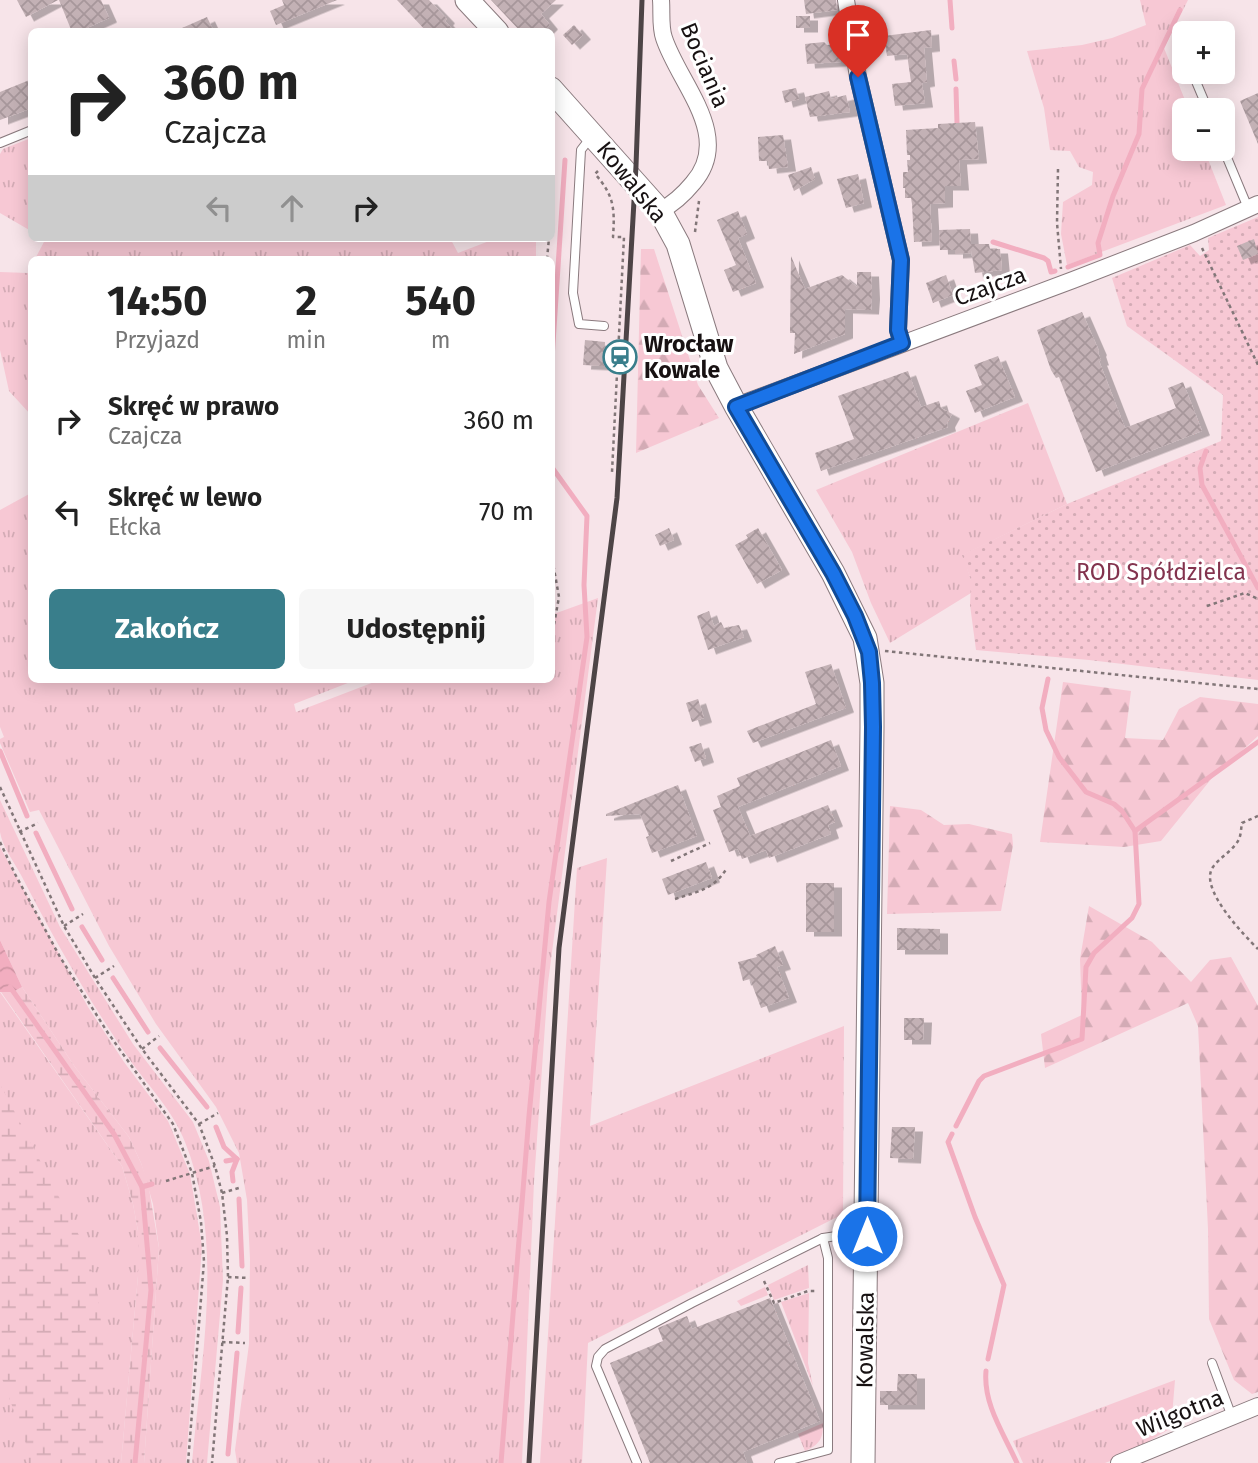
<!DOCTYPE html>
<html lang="pl">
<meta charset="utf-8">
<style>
body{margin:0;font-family:"Fira Sans",sans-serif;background:#f6f6f6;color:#222;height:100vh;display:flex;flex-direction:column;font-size:26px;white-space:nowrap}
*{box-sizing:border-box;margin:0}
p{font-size:23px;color:#767676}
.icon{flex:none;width:38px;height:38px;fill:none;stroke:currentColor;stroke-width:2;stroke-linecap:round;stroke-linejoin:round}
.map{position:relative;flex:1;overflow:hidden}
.details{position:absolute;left:28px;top:256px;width:527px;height:427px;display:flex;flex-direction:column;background:#fff;border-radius:10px;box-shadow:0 4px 18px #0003}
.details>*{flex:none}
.top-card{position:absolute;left:28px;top:28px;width:527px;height:214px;border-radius:10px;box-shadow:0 4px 18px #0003;background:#fff;color:#222;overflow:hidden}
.controls{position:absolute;left:1172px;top:21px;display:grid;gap:14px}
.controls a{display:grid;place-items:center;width:63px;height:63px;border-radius:10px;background:#fff;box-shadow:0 4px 18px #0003;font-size:35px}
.pin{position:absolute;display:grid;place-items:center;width:60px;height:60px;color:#fff;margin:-72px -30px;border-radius:50% 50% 50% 0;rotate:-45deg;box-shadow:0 0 7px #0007}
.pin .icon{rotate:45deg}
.me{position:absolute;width:77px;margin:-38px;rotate:0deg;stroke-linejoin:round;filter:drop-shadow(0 0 5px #0008)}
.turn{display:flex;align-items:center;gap:24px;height:147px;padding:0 21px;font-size:32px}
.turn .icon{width:91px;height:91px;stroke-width:2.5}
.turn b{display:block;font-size:49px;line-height:60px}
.lanes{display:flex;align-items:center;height:66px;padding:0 21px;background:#0003;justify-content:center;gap:35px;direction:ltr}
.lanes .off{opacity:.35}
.eta{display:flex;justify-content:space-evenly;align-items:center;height:119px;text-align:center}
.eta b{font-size:42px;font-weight:700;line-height:49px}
.cta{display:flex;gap:14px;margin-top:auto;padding:14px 21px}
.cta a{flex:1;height:80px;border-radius:10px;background:#397e8b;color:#fff;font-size:28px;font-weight:700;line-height:80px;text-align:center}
.cta a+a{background:#f6f6f6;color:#222}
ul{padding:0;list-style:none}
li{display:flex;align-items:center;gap:21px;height:91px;padding:0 21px}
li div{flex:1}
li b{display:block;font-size:26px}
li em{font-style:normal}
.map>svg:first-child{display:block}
.grass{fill:url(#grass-tufts)}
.forest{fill:url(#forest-firs)}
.wetland{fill:url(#wetland-marsh)}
.park{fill:url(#park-dots)}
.water{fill:url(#water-waves)}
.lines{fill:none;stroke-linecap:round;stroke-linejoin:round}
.stream{stroke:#f2aec0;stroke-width:5}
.building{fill:url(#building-cross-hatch);filter:url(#shadow)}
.lane-casing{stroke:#8a7a7e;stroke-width:10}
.street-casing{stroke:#8a7a7e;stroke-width:18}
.secondary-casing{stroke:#8a7a7e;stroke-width:25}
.path{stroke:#827678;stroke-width:2.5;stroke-dasharray:3.5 3.5;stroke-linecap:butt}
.lane{stroke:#fff;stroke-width:8}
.street{stroke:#fff;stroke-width:16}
.secondary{stroke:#fff;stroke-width:23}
.rail{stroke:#4d4446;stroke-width:5}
.route-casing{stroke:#114b97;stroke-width:18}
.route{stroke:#1a73e8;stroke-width:12}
.labels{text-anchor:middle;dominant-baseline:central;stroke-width:6;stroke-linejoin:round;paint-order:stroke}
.street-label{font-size:23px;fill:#171112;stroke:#fff}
.poi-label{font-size:23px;font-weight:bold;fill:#171112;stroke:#fff;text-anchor:start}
.park-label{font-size:23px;fill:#83334e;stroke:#fff}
</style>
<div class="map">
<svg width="1258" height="1463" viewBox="0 0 1258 1463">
<defs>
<pattern id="grass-tufts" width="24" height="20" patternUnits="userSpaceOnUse" patternTransform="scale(1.75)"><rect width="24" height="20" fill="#f7c8d4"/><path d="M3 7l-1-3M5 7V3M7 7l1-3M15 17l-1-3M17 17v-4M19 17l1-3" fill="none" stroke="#d3abb5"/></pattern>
<pattern id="forest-firs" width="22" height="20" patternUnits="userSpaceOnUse" patternTransform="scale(1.75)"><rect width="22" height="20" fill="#f7c8d4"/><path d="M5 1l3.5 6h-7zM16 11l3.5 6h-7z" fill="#d3abb5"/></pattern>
<pattern id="wetland-marsh" width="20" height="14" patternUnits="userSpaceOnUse" patternTransform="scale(1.75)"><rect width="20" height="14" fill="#f7c8d4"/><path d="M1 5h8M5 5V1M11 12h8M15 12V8" fill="none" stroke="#d3abb5"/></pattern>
<pattern id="park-dots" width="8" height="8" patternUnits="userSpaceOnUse" patternTransform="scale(1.75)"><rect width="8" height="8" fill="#f7c8d4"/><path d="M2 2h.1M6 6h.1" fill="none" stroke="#d3abb5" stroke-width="1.8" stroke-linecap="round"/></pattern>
<pattern id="water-waves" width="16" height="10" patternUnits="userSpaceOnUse" patternTransform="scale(1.75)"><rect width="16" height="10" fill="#f2aec0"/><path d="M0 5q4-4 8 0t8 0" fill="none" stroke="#cf95a4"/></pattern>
<pattern id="building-cross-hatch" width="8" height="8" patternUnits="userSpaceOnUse" patternTransform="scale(1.75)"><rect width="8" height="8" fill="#c3b1b5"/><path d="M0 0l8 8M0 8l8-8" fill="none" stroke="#a7979b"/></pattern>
<filter id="shadow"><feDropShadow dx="8" dy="4.5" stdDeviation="0" flood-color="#0004"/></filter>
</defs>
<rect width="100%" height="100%" fill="#f7e4e9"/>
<!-- grass -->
<g class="grass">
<path d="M 1140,0 L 1188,0 L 1164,48 L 1189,110 L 1185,110 L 1185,149 L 1204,149 L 1226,205 L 1067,265 L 1061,234 L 1063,202 L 1092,185 L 1093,172 L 1079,167 L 1070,151 L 1050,150 L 1044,108 L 1027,51 L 1082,45 L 1112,38 L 1146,25 Z"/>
<path d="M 31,138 L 31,231 L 0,213 L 0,154 L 3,149 Z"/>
<path d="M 43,238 L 450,238 L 458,253 L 497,238 L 536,238 L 536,259 L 35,259 L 45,240 Z"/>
<path d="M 31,267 L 31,415 L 9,391 L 0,350 L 0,272 L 28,273 Z"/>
<path d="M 1028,403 L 1067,504 L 963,555 L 971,580 L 971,593 L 890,643 L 871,603 L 852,552 L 816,490 Z"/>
<path d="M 31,493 L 32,679 L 358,679 L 294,704 L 296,712 L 382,679 L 551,679 L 551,615 L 598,598 L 548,983 L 534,1182 L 522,1463 L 237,1463 L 235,1450 L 249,1344 L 250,1259 L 247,1200 L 239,1153 L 216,1107 L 156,1024 L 109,946 L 39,810 L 30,812 L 0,743 L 0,739 L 4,737 L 0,727 L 0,510 Z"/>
<path d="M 0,800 L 60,927 L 133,1044 L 193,1122 L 209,1161 L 220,1207 L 223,1280 L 207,1463 L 192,1463 C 201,1359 225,1241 185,1142 C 173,1111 151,1089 132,1063 C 90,1003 54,939 21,875 C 14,862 2,846 0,832 C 0,822 0,810 0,800 Z"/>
<path d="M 0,847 L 88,1007 L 124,1062 L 168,1121 L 190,1174 L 202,1246 L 186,1463 L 144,1463 L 159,1248 L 153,1204 L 141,1163 L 129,1137 L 75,1067 L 22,987 L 0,940 Z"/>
<path d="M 607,858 L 590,1126 L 844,1026 L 843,1214 L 588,1343 L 582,1463 L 540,1463 L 577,868 Z"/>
<path d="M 0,992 L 122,1166 L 133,1204 L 138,1231 L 138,1276 L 121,1463 L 0,1463 Z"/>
<path d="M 808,1265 L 809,1288 L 774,1300 L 768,1285 Z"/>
<path d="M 765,1287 L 768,1295 L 741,1306 L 737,1301 Z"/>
<path d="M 809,1293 L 808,1363 L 813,1386 L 781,1302 Z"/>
<path d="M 1175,1380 L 1171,1428 L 1126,1455 L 1105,1463 L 1023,1463 L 1013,1441 Z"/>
<path d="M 823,1423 C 823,1439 820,1444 805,1451 L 798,1434 Z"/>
</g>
<!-- forest -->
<g class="forest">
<path d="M 641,249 L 654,249 L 698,385 L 719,418 L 636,453 Z"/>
<path d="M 1063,682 L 1131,691 L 1125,738 L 1163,740 L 1179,709 L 1200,697 L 1258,704 L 1258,736 L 1212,778 L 1161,841 L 1124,847 L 1040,842 Z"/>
<path d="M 890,806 L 921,810 L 944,825 L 969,824 L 1012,834 L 1013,845 L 1001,911 L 887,914 Z"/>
<path d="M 1089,906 L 1152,942 L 1191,982 L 1210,960 L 1231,957 L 1258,1006 L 1258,1392 L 1252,1394 L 1234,1380 L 1209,1319 L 1208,1229 L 1198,1026 L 1188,1003 L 1045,1068 L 1041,1034 L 1082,1015 L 1080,959 Z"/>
</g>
<!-- wetland -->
<g class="wetland">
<path d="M 22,987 L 75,1067 L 129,1137 L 141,1163 L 148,1183 L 159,1248 L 144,1463 L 121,1463 L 138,1276 L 138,1231 L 133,1204 L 122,1166 L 1,992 L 13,992 Z"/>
<path d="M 0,1084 L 83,1243 L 97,1288 L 106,1365 L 103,1463 L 33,1463 L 0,1373 Z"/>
</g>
<!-- park -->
<path class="park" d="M 1258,217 L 1258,680 L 1089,660 L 976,650 L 970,605 L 971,580 L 962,555 L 1067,504 L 1221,441 L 1223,395 L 1127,326 L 1112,278 L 1190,245 L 1200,256 L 1209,250 L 1208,238 Z"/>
<!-- water -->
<path class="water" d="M 0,940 L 22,987 L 13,992 L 0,992 Z"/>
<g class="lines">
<!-- stream -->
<g class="stream">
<path d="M 950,0 L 952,28"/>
<path d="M 954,61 L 956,79"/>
<path d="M 956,89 L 957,123"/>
<path d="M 993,242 L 1044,258 L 1048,261 L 1051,272 L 1055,271"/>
<path d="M 1068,267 L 1100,255 L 1098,243 L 1113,196 L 1139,134 L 1142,89 L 1180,10"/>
<path d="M 551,374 L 565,160"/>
<path d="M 1206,451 L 1200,468 L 1202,485 L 1258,588"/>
<path d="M 1048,679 L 1042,708 L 1046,730 L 1059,757 L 1086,792 L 1114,804 L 1122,811 L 1135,831"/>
<path d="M 0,751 L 27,816"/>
<path d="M 36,833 L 72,909"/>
<path d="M 82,927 L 102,960"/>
<path d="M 113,978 L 148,1032"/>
<path d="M 10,987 L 114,1134 L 142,1187 L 151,1290 L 135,1463"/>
<path d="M 160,1048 L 207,1107"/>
<path d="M 956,1126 L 979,1081 L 984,1076 L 1082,1039 L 1086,967 L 1094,953 L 1132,918 L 1139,904 L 1135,831 L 1258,742"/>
<path d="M 216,1127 L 224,1147 L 237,1159"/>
<path d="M 952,1134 L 948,1142 L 975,1217 L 1004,1285 L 988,1359"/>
<path d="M 226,1161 L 237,1159"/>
<path d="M 233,1181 L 232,1172 L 237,1159"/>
<path d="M 142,1187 L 152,1184"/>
<path d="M 239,1199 L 242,1266"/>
<path d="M 238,1332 L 241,1288"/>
<path d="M 986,1371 C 983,1404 1004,1434 1017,1463"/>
<path d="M 228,1454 L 237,1353"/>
<path d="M 501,1463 L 529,1116 L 549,902 L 587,637 L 584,585 L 587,516 L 551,466"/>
</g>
</g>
<!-- building -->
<g class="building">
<path d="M 17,0 L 58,0 L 26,17 Z"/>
<path d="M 59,0 L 101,0 L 109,18 L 78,32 L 72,32 Z"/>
<path d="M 282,0 L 337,0 L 276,25 L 270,11 L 284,5 Z"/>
<path d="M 397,0 L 429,0 L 447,19 L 445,21 L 455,32 L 427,32 Z"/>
<path d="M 491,0 L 556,0 L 541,14 L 550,25 L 543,32 L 521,32 Z"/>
<path d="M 804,0 L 836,0 L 837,10 L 806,14 Z"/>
<rect x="796" y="16" width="14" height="12"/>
<path d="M 207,17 L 214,32 L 173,32 Z"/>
<path d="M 574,25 L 583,35 L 572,45 L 563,35 Z"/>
<path d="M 931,30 L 932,47 L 924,48 L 927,82 L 922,83 L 925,103 L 895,106 L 892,84 L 911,82 L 907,54 L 887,56 L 884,36 Z"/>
<path d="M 824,42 L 827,45 L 839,44 L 841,62 L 807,64 L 805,44 Z"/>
<path d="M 32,79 L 32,108 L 0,120 L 0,92 Z"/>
<path d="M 796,88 L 799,99 L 785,103 L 782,91 Z"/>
<path d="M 829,91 L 831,99 L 846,95 L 850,112 L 810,117 L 805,97 Z"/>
<path d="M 1258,93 L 1258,144 L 1240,101 Z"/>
<path d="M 975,122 L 979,159 L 959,160 L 961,186 L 945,186 L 945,203 L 930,204 L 932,241 L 914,242 L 912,204 L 911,198 L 905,198 L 905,188 L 903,188 L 903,172 L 908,172 L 907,160 L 910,160 L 910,155 L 907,155 L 906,130 L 938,128 L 938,124 Z"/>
<path d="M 783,135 L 788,167 L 769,169 L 768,161 L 759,161 L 758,137 Z"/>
<path d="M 811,167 L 815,179 L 794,191 L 788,175 Z"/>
<path d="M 858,174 L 864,203 L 846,208 L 837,179 Z"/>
<path d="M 738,211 L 747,234 L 738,238 L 756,283 L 733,292 L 724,270 L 736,265 L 717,220 Z"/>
<path d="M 970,229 L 971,244 L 989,244 L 990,249 L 1000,249 L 1002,270 L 975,273 L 971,250 L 971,253 L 955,254 L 955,250 L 940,250 L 939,230 Z"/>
<path d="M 1254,239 L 1258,254 L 1243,260 L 1237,246 Z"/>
<path d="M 791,256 L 805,289 L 842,275 L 857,287 L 857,272 L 871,272 L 872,295 L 871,310 L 845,309 L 845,334 L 794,354 L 795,333 L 790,333 Z"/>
<path d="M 946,275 L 953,295 L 933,303 L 926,283 Z"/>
<path d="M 1082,312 L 1099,351 L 1098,352 L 1101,361 L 1099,361 L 1125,428 L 1176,408 L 1168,388 L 1183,382 L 1202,431 L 1096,472 L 1059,377 L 1056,378 L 1051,370 L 1037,330 Z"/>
<path d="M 585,340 L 605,342 L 604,366 L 583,365 Z"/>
<path d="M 998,356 L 1015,397 L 975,413 L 966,391 L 982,385 L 974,365 Z"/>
<path d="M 908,371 L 921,407 L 939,401 L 941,408 L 952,414 L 947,423 L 948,427 L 821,471 L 815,453 L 854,439 L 838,396 Z"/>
<path d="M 669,528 L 674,540 L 660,546 L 655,535 Z"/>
<path d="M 758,528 L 782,570 L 757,584 L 735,545 L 748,538 L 746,535 Z"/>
<path d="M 709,611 L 714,626 L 721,622 L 724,628 L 739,625 L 744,637 L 708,650 L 697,616 Z"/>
<path d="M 831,664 L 846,708 L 753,743 L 747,731 L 816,704 L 805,672 Z"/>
<path d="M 698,699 L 704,718 L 692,722 L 686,703 Z"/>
<path d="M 831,740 L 841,766 L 738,807 L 750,836 L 828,805 L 835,822 L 828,825 L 831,834 L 769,858 L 766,850 L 742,859 L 738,849 L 729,852 L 713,810 L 721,807 L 717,796 L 740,786 L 737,778 Z"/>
<path d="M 701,743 L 706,758 L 695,762 L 689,747 Z"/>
<path d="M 678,785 L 697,836 L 652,853 L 646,837 L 649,836 L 640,814 L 606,816 L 606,814 Z"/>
<path d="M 706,862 L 712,878 L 668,895 L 662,879 Z"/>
<rect x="806" y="883" width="28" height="49"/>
<path d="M 897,928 L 940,929 L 940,950 L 897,950 Z"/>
<path d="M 775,946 L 783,965 L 777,967 L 789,998 L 761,1008 L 750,979 L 743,981 L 738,962 L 757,957 L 756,955 Z"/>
<path d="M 904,1018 L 924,1018 L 923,1040 L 904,1040 Z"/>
<path d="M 892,1127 L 915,1127 L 913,1159 L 890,1158 Z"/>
<path d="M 770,1298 L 820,1421 L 743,1452 L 747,1463 L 650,1463 L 610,1363 L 663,1341 L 658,1328 L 665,1325 L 687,1316 L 692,1329 Z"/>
<path d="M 898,1374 L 917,1374 L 917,1405 L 880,1405 L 880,1391 L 897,1391 Z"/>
</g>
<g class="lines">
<defs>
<g id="lane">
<path d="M 1178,37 L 1185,53"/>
<path d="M 1192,72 L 1208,110"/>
<path d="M 591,137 L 581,150 L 573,293 L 579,324 L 604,326"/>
<path d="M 0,143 L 32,130"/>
<path d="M 1223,148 L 1248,208"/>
<path d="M 1212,1363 L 1232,1417"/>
<path d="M 637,1463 L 596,1366 L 598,1357 L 605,1349 L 692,1303 L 823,1238 L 843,1235 L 864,1236"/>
<path d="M 779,1463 L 828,1450 L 828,1258 L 823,1238"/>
</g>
<g id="street">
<path d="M 846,0 L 858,77 L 901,260 L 898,330 L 902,343"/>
<path d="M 660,211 C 673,204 684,194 693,183 C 734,136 679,84 664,38 C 660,27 662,12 661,0"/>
<path d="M 736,406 L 1073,280 L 1194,233 L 1258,204"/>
<path d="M 1119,1463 L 1258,1406"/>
</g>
<g id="secondary">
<path d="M 467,0 L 497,32"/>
<path d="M 551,89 L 660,211 L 678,244 L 716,368 L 736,406 L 833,573 L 865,638 L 872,683 L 872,727 L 863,1463"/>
</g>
</defs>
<!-- lane casing -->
<use href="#lane" class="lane-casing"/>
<!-- street casing -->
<use href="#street" class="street-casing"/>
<!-- secondary casing -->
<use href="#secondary" class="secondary-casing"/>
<!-- path -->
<g class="path">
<path d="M 1058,169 L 1057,223 L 1061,269"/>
<path d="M 598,171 L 595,174 C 614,195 615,209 613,237 L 624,237 L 612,472"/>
<path d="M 695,232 L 699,201"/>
<path d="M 1202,248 L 1258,365"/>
<path d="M 547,259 L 549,238"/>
<path d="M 551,552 L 559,597 L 551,641"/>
<path d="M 1207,606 L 1245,593 L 1258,599"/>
<path d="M 885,651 L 1258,689"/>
<path d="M 0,787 L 64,926 L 95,978 L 142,1049 L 199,1124 L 215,1166 L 222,1193 L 227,1236 L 228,1277 L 212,1463"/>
<path d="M 1258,816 L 1242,823 C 1241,828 1241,835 1239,839 C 1234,850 1220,857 1213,867 C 1198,888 1244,935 1258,949"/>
<path d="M 19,832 L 38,823"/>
<path d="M 0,842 L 15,874 L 60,957 L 108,1033 L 173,1124 L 192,1173 L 201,1222 L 204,1261 L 188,1463"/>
<path d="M 671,861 L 710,843"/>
<path d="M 675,899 C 699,891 713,890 727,868"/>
<path d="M 64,926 L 83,914"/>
<path d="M 95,978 L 114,966"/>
<path d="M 142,1049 L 159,1036"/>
<path d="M 199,1124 L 218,1113"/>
<path d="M 166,1181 L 215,1166"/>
<path d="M 222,1193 L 242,1187"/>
<path d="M 228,1277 L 249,1278"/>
<path d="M 764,1281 L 774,1303 L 808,1291 L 817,1291"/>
<path d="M 222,1342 L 245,1343"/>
</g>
<!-- lane -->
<use href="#lane" class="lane"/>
<!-- street -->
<use href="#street" class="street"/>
<!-- secondary -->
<use href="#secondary" class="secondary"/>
<!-- rail -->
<path class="rail" d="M 529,1463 L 559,948 L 617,498 L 636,166 L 642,0"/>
</g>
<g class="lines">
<defs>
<path id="route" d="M 858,77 L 901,260 L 898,330 L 902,343 L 736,407 L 833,573 L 855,616 L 869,652 L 872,683 L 873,727 L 867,1236"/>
</defs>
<!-- route casing -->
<use href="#route" class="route-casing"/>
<!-- route -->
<use href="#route" class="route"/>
</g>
<!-- icons -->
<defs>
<symbol id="station-ring" viewBox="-11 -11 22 22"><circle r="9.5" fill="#fff" stroke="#397e8b" stroke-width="1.5"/><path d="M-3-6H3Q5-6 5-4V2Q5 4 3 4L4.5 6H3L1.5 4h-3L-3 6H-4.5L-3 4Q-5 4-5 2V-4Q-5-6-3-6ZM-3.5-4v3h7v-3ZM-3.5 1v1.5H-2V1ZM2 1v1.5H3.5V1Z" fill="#397e8b"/></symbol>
</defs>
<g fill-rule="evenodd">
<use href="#station-ring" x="601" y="338" width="38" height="38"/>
</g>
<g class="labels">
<!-- street labels -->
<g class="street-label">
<text transform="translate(705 65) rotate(67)">Bociania</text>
<text transform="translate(632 182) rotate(51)">Kowalska</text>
<text transform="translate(990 286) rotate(-20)">Czajcza</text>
<text transform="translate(865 1340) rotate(-89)">Kowalska</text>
<text transform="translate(1180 1413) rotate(-22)">Wilgotna</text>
</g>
<!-- poi labels -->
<g class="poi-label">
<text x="644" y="344">Wrocław<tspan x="644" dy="26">Kowale</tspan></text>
</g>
<!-- park labels -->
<g class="park-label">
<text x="1161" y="572">ROD Spółdzielca</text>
</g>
</g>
</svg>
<div class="controls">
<a>+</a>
<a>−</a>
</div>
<div class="pin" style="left:858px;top:77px;background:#d93025"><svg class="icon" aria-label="arrive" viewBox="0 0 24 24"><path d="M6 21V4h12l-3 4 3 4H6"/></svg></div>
<svg class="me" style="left:867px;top:1236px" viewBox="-20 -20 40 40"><circle r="17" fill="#1a73e8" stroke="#fff" stroke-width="3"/><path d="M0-11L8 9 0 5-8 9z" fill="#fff"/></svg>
<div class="top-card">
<div class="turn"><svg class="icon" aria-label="right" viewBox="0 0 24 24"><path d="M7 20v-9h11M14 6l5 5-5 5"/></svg><div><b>360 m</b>Czajcza</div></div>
<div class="lanes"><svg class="icon off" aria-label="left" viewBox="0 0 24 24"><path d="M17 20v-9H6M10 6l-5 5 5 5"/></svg><svg class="icon off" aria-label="ahead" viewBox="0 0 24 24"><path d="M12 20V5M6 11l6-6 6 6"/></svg><svg class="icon" aria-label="right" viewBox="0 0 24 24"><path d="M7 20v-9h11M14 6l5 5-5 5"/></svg></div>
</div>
<section class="details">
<div class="eta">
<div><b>14:50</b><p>Przyjazd</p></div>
<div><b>2</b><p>min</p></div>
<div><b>540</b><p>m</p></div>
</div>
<ul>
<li><svg class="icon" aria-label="right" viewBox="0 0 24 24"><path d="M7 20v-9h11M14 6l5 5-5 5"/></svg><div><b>Skręć w prawo</b><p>Czajcza</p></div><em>360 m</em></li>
<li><svg class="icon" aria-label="left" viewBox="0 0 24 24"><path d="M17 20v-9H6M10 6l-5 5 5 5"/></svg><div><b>Skręć w lewo</b><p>Ełcka</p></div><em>70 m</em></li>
</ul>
<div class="cta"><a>Zakończ</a><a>Udostępnij</a></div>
</section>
</div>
